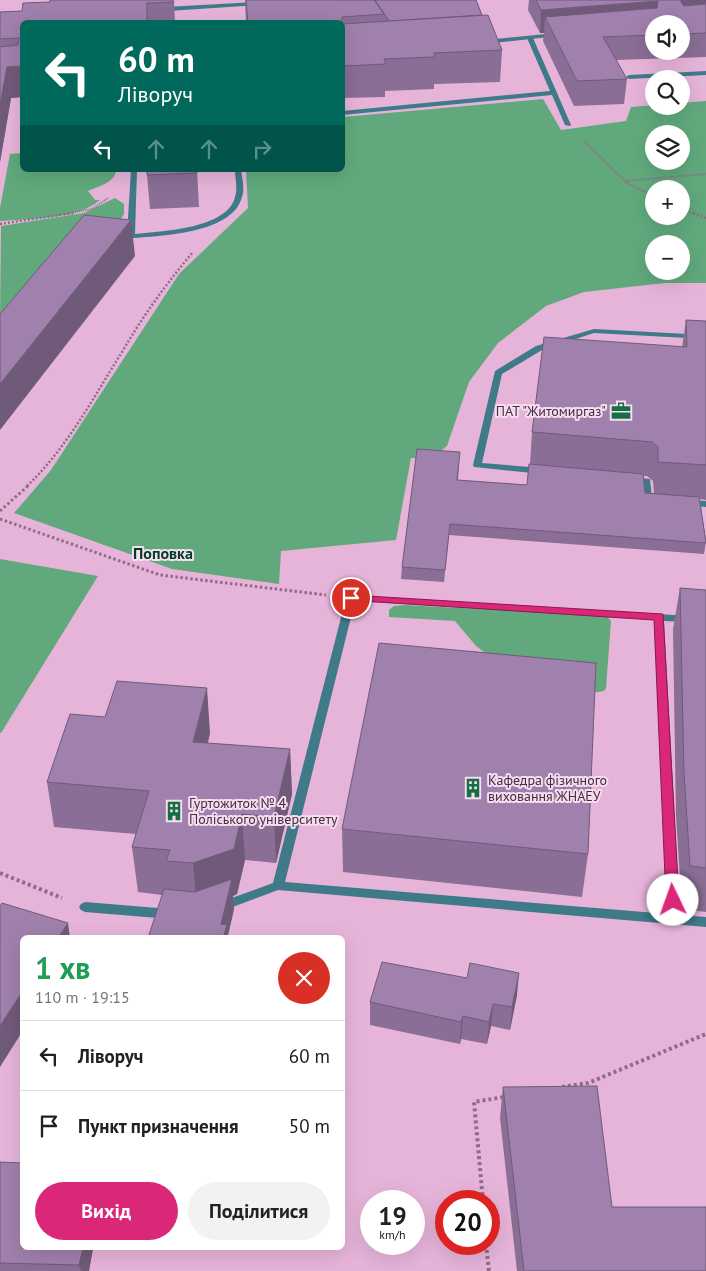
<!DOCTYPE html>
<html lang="uk">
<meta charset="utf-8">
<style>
body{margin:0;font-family:"PT Sans",sans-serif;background:#f2f2f2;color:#202124;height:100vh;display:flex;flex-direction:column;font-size:19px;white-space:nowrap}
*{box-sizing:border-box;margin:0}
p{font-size:16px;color:#757577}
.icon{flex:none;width:28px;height:28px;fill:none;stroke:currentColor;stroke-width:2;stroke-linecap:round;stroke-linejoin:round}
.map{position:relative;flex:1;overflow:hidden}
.drawer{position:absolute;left:20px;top:935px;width:325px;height:315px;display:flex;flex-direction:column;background:#fff;border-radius:8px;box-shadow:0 5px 20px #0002}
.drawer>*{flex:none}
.guide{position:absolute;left:20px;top:20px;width:325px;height:152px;border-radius:8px;box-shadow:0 5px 20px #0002;background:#00695c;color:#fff;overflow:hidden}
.buttons{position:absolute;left:645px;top:15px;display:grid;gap:10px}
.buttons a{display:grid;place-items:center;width:45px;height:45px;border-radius:50%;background:#fff;box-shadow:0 5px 20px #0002;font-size:25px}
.speed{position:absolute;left:360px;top:1190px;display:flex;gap:10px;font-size:25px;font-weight:700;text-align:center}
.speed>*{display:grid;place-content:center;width:65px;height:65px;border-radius:50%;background:#fff;box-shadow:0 5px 20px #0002;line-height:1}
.speed small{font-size:12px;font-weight:400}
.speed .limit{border:8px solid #d22;background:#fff;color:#111}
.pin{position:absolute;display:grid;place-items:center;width:42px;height:42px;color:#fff;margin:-21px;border:2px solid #fff;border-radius:50%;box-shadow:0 1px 5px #0007}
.me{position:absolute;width:55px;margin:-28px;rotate:357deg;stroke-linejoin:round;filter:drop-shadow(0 0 4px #0008)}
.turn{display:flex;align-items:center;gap:18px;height:105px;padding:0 15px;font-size:22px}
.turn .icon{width:65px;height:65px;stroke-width:2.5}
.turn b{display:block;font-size:35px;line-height:42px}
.lanes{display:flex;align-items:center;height:48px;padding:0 15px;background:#0003;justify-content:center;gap:25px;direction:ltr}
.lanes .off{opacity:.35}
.round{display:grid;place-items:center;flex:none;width:52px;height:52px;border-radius:26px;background:#f2f2f2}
.overview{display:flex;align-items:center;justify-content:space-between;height:85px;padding:0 15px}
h1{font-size:30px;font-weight:600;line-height:38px;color:#1e9e55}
.cta{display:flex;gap:10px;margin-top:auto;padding:10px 15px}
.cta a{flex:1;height:58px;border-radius:30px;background:#db2777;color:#fff;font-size:20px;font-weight:600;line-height:58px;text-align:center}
.cta a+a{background:#f2f2f2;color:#202124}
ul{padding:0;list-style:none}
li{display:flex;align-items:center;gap:15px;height:70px;padding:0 15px;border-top:1px solid #e0e0e0}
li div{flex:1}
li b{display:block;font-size:19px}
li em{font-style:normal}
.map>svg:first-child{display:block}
.green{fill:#61a97d;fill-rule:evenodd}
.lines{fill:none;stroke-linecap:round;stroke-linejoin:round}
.path-far3{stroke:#8f6d86;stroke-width:2;stroke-dasharray:1 1;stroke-linecap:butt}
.path-far2{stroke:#8f6d86;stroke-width:2.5;stroke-dasharray:2 2;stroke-linecap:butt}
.path-far1{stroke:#8f6d86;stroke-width:3;stroke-dasharray:2.5 2.5;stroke-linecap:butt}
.path{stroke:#8f6d86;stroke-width:4;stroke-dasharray:3 3;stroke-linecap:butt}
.lane{fill:#3e7a88;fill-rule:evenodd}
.street{fill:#3e7a88;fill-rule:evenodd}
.wall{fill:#8a6e95;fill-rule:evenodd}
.shaded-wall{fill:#705a79}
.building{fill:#a080ad;stroke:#705a79}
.route{fill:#db2777;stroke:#8e194d}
.labels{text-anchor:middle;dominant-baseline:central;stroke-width:4;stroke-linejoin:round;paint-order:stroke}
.poi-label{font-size:14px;fill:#432f3e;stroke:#f7ddf0;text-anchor:start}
.quarter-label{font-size:16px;font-weight:bold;fill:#003f21;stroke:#f7ddf0}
</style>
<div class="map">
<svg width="706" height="1271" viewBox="0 0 706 1271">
<rect width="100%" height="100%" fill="#e6b4d9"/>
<!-- green -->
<g class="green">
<path d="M 543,99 L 561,130 L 626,121 L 631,107 L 654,105 L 681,106 L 681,103 L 706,101 L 706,283 L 665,283 L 584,292 L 546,306 L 498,343 L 469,382 L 447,446 L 431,459 L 411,458 L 396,540 L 281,551 L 279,584 L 172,569 L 14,513 L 51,470 L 179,274 L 248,208 L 246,170 L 342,170 L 343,117 ZM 654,134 L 681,134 L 681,161 L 654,161 ZM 654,189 L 681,189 L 681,216 L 654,216 ZM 654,244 L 681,244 L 681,271 L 654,271 Z"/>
<path d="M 22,153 L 22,170 L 116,170 C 115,183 99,186 88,191 L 95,200 L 100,200 C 80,219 27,219 0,221 L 0,208 L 10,154 Z"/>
<path d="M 115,198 L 124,204 L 124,214 L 120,220 L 0,320 L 1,226 L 84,213 Z"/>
<path d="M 0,559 L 98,576 L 1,733 L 0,733 Z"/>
<path d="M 404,605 L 479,609 L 599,610 L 606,615 L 611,621 L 606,688 L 604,691 L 592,693 L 491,657 L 476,646 L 455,621 L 389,617 L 389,610 L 394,606 Z"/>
</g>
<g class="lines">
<!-- path-far3 -->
<g class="path-far3">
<path d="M 584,141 L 625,181 L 706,174"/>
<path d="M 625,182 L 654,196"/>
<path d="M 681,209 L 696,214"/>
<path d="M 65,214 L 92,209 L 108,198"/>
</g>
<!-- path-far2 -->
<g class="path-far2">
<path d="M 693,213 L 706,218"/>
<path d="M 0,224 L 74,213"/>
<path d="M 27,486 C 67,448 93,398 122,352 C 143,316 166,284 193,252"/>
</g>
<!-- path-far1 -->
<g class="path-far1">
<path d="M 0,511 L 29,485"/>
<path d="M 0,519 L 160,575 L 326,595"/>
</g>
<!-- path -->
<g class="path">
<path d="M 0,873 L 62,898"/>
<path d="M 562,1087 L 588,1083 L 706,1034"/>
<path d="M 483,1201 L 474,1102 L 504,1097"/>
<path d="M 486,1244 L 489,1271"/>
</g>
<!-- lane -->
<g class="lane">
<path d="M 257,2 L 259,3 L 259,5 L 168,11 L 170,22 L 165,22 L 162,9 L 165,7 Z"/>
<path d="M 530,36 L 533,38 L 571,125 L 570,126 L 565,125 L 552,95 L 342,115 L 342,111 L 550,91 L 527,38 Z"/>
<path d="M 706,71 L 706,75 L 629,79 L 626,77 L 629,75 Z"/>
<path d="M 131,170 L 137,170 L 135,234 C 162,231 227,229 235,197 C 238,189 235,178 235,170 L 241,170 C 242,178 245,189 242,197 C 232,236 152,236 120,239 L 116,237 L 117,235 L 127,234 Z"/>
<path d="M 594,329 L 706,335 L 706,339 L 594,333 L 542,350 L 502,374 L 482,463 L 542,468 L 546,471 L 542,474 L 474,467 L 473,465 L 495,371 L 536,346 Z"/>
<path d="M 631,477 L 650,479 L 652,498 L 656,499 L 658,501 L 656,503 L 644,502 L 643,483 L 628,482 L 627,480 Z"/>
<path d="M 687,500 L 706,501 L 706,507 L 684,505 L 682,503 Z"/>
<path d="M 351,595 L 706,617 L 706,623 L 664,621 L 680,915 L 706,917 L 706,927 L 278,890 L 222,911 L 218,909 L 216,906 L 218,903 L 273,883 L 346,598 ZM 355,601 L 654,620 L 668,914 L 285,882 Z"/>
<path d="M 85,902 L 170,909 L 174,911 L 176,914 L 174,917 L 170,919 L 85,912 L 81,910 L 79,907 L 81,904 Z"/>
</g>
<!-- street -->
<path class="street" d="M 556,33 L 558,34 L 558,36 L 485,44 L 482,42 L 485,40 Z"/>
</g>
<!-- wall -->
<g class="wall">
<path d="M 245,0 L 476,0 L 482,15 L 502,50 L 500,82 L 434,84 L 434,89 L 385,91 L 385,97 L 342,98 L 342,22 L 246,22 Z"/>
<path d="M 529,0 L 706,0 L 706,57 L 616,60 L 627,79 L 624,104 L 574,106 L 543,41 L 544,33 L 540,33 L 528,10 ZM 654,24 L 681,24 L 681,51 L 654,51 Z"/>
<path d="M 50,2 L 174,2 L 175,22 L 22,22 L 22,97 L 11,98 L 0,162 L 0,12 L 22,11 Z"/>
<path d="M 197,170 L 199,207 L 150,209 L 147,175 Z"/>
<path d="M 686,320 L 706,321 L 706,500 L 700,499 L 706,541 L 704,554 L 449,535 L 444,582 L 401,579 L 402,567 L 459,463 L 458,480 L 527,485 L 530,464 L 532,432 L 682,347 ZM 643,476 L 647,476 L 653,481 L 654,493 L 645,493 Z"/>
<path d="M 680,588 L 706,590 L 706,912 L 682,909 L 676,816 L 673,629 Z"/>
<path d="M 210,733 L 208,743 L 290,749 L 292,794 L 276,863 L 245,860 L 237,894 L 233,896 L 234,909 L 228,935 L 162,895 L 138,892 L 132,847 L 136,834 L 54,827 L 47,782 Z"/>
<path d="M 342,829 L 588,854 L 582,897 L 343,872 Z"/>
<path d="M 517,995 L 510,1030 L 491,1026 L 487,1044 L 461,1039 L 460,1044 L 370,1025 L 370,1002 Z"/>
<path d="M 503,1087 L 612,1207 L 706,1271 L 517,1271 L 500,1118 Z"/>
<path d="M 0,1162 L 93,1248 L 89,1271 L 0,1271 Z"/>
</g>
<!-- shaded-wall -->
<g class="shaded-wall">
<path d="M 681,0 L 706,0 L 706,19 L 679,22 Z"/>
<path d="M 658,1 L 655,24 L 545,17 L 544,33 L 540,33 L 541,10 Z"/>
<path d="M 22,66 L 22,97 L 11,98 L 0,162 L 0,105 L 7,67 Z"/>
<path d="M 131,220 L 135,256 L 0,430 L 0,384 Z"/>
<path d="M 207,688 L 210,733 L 196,787 L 193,742 Z"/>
<path d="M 290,749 L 292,794 L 276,863 L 274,817 Z"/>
<path d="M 242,814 L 245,860 L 237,894 L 233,896 L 234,909 L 228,935 L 228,938 L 222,938 L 197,909 L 193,863 Z"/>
<path d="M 68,923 L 70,938 L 58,938 Z"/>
<path d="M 519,973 L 517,995 L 510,1030 L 512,1007 Z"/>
<path d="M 22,992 L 22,1032 L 0,1067 L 0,1026 Z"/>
<path d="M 493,1004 L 491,1026 L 487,1044 L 489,1022 Z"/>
<path d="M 463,1016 L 461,1039 L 460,1044 L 461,1022 Z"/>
<path d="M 83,1248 L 93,1248 L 89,1271 L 81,1271 L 79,1265 Z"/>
</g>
<!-- building -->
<g class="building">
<path d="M 50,0 L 173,0 L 174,2 L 147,3 L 147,22 L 22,22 L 22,66 L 7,67 L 0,105 L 0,47 L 18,45 L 19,38 L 0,39 L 0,12 L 22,11 L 23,3 L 50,2 Z"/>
<path d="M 246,0 L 374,0 L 384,14 L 342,17 L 341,22 L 248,22 Z"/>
<path d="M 375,0 L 476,0 L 482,15 L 389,21 Z"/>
<path d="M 536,0 L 681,0 L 681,2 L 684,6 L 706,4 L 706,33 L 681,34 L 681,24 L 654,24 L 654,35 L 603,37 L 627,79 L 577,81 L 545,17 L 657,8 L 658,1 L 541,10 Z"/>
<path d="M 488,15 L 502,50 L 434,53 L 435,57 L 384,59 L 386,64 L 342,66 L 342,24 Z"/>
<path d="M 147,170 L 197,170 L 197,173 L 147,175 Z"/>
<path d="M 84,215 L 131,220 L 0,384 L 0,314 Z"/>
<path d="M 686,320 L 706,321 L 706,465 L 658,462 L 658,447 L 652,442 L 532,432 L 544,337 L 687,347 Z"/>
<path d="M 417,449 L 460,452 L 457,480 L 527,485 L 529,464 L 643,474 L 645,493 L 699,497 L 706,543 L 450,524 L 445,570 L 402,567 Z"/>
<path d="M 680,588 L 706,590 L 706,868 L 690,866 L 684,773 Z"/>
<path d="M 379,643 L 596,663 L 588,854 L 342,829 Z"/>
<path d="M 117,681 L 207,688 L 193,742 L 290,749 L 274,817 L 242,814 L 234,849 L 193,863 L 166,861 L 170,850 L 132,847 L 149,791 L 47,782 L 70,714 L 105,717 Z"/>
<path d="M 232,879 L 221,924 L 227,925 L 223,938 L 148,938 L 164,889 L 195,892 Z"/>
<path d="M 2,903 L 68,923 L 58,938 L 22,938 L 22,992 L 0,1026 L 0,906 Z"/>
<path d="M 382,962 L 467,978 L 470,963 L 519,973 L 512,1007 L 493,1004 L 489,1022 L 463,1016 L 461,1022 L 370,1002 Z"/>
<path d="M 597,1086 L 612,1207 L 706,1207 L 706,1271 L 524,1271 L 503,1087 Z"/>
<path d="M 0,1162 L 22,1163 L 22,1248 L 83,1248 L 79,1265 L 0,1263 Z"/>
</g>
<!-- route -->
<path class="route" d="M 351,595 L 663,614 L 679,900 L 678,904 L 673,905 L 668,904 L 666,900 L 654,620 L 347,600 L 345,598 L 347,596 Z"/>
<!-- icons -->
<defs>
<symbol id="office-bare" viewBox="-9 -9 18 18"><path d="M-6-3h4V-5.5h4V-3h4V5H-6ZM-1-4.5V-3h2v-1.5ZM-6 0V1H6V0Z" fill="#166f43" stroke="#f7ddf0" stroke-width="2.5" paint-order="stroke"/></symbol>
<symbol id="building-bare" viewBox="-9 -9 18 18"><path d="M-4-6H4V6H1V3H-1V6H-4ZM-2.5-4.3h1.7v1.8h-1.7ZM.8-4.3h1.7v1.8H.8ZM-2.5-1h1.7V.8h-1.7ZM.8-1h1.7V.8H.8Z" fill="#166f43" stroke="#f7ddf0" stroke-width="2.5" paint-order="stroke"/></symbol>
</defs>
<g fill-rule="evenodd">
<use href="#office-bare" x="607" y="397" width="28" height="28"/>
<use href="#building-bare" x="459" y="774" width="28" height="28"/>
<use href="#building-bare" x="160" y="797" width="28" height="28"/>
</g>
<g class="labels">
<!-- poi labels -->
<g class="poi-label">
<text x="606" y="411" text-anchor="end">ПАТ "Житомиргаз"</text>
<text x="488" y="780">Кафедра фізичного<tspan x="488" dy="16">виховання ЖНАЕУ</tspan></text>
<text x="189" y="803">Гуртожиток № 4<tspan x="189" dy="16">Поліського університету</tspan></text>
</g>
<!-- quarter labels -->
<g class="quarter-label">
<text x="163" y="553">Поповка</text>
</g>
</g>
</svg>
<div class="buttons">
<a><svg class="icon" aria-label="sound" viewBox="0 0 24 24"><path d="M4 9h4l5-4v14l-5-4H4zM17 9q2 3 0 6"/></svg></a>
<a><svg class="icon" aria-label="search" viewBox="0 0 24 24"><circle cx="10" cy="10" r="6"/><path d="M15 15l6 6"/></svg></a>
<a><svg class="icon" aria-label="layers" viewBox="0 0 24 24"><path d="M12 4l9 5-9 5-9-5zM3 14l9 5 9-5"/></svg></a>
<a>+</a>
<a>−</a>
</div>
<div class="speed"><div>19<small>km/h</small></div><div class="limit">20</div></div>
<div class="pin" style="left:351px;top:598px;background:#d93025"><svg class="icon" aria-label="arrive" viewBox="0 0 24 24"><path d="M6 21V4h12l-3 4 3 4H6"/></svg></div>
<svg class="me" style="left:673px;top:900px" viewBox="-20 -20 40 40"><circle r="19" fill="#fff"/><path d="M0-13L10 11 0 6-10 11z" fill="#db2777"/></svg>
<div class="guide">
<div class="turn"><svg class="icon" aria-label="left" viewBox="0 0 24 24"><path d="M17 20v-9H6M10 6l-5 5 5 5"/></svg><div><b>60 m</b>Ліворуч</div></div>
<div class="lanes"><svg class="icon" aria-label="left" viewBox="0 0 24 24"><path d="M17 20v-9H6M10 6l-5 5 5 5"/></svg><svg class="icon off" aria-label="ahead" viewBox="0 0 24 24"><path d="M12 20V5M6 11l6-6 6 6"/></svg><svg class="icon off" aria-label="ahead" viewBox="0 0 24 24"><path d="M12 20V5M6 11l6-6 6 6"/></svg><svg class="icon off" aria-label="right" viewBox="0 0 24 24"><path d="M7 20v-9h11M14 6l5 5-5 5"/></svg></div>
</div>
<section class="drawer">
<div class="overview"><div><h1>1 хв</h1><p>110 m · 19:15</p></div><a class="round" style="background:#d93025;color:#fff"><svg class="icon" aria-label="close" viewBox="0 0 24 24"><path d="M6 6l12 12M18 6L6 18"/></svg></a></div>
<ul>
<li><svg class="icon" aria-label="left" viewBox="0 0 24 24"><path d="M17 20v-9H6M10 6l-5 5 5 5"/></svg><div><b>Ліворуч</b></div><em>60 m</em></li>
<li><svg class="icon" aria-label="arrive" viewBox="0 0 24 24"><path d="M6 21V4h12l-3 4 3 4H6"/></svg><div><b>Пункт призначення</b></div><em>50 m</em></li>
</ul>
<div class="cta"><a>Вихід</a><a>Поділитися</a></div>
</section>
</div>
